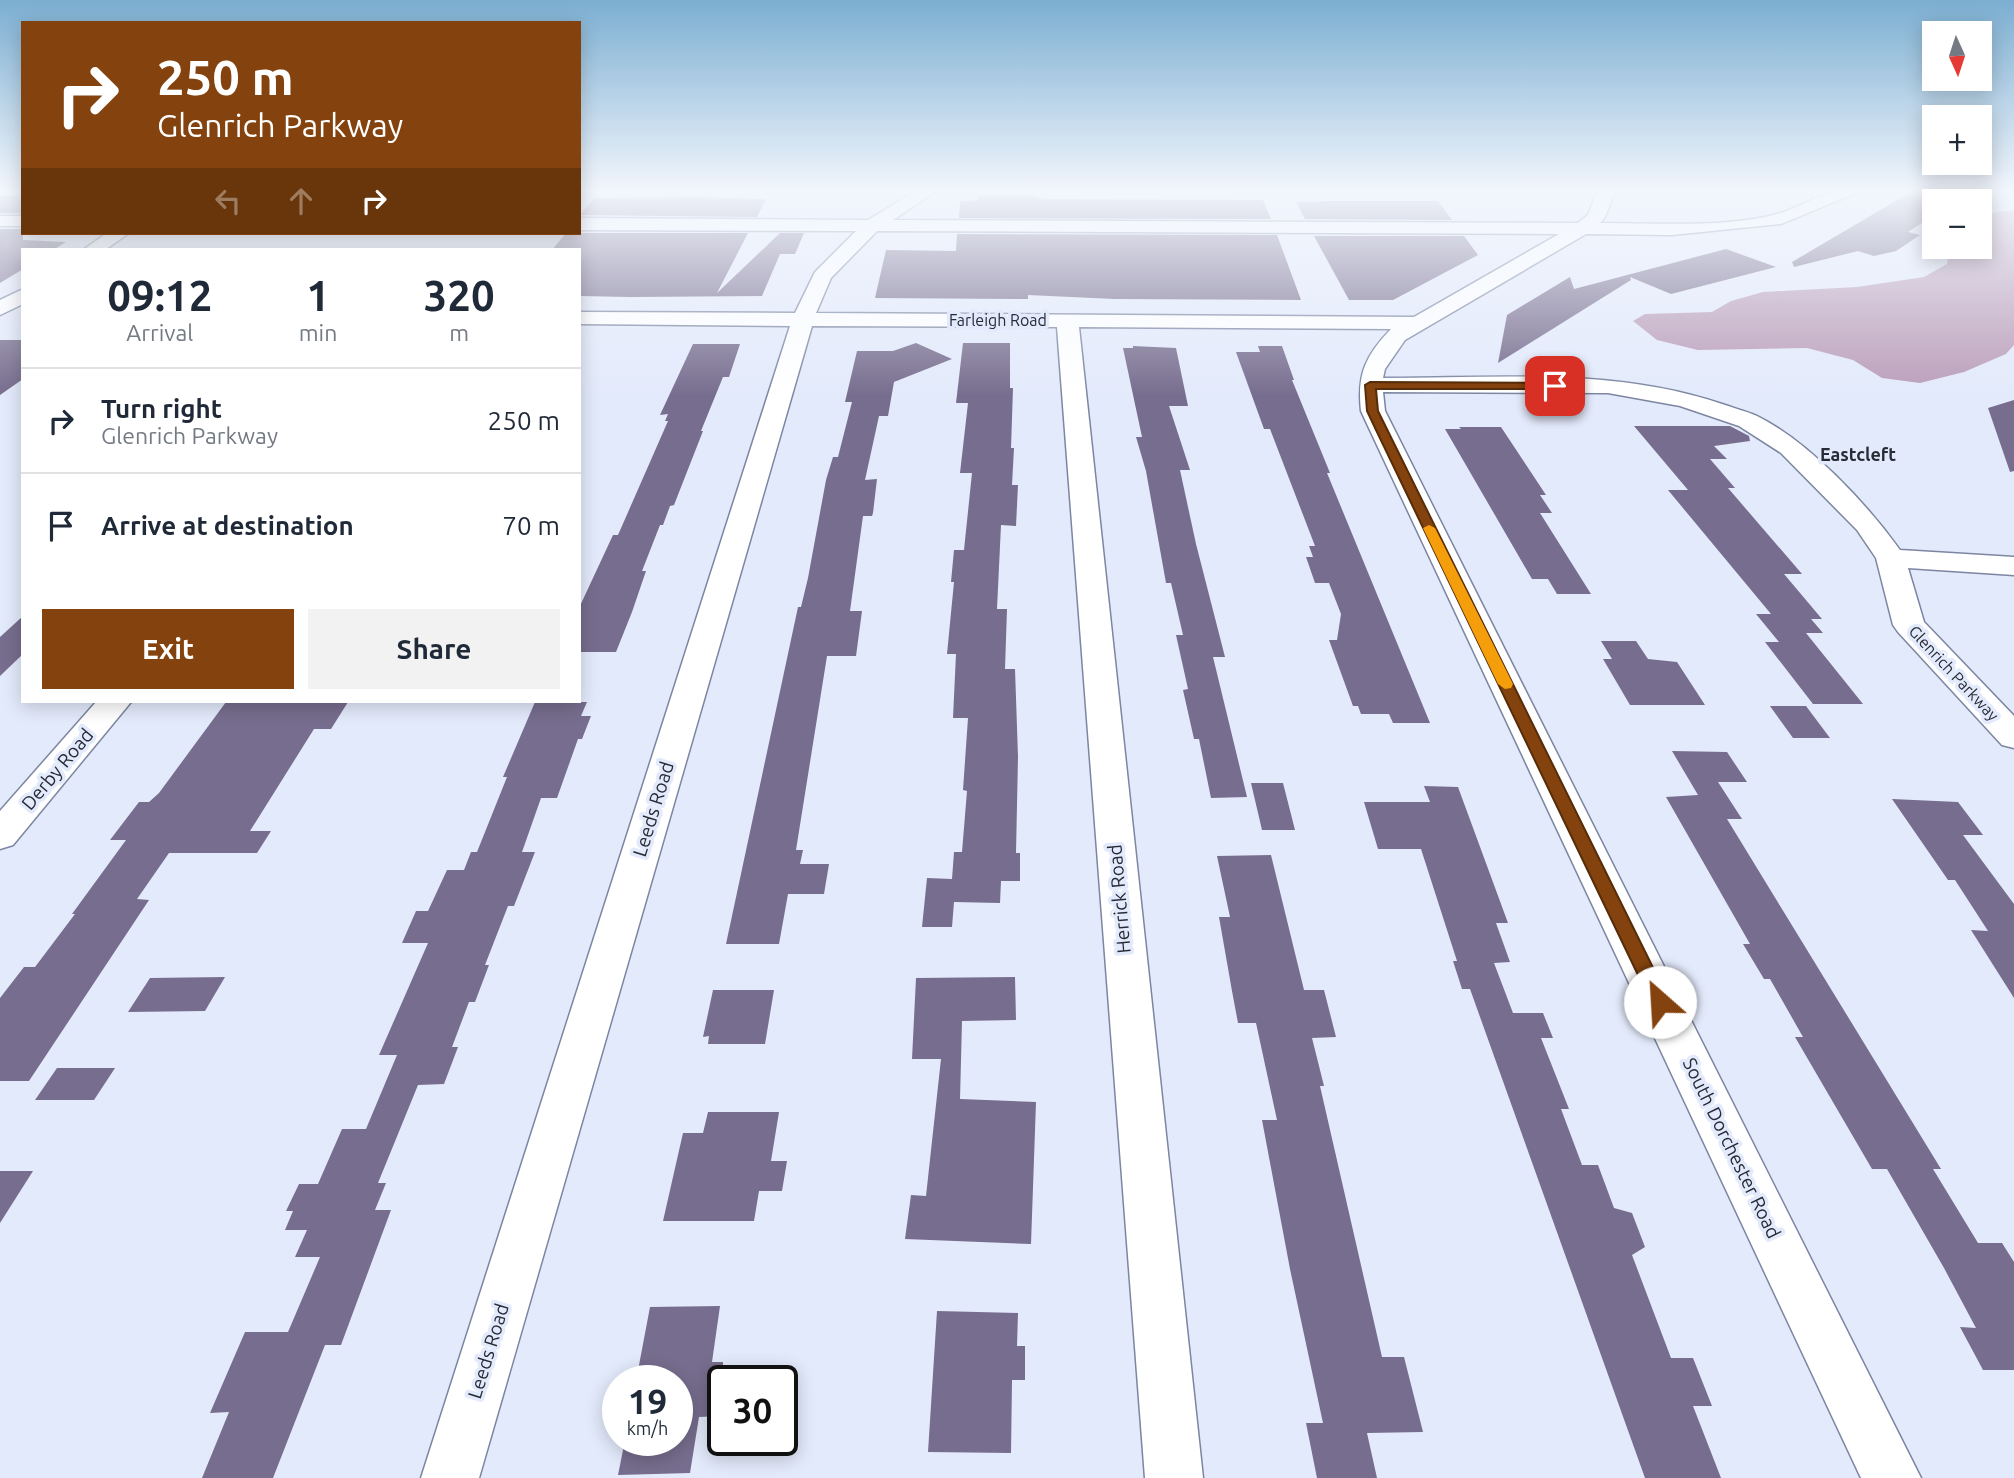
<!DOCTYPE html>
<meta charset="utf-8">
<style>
body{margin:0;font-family:Ubuntu,sans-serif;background:#f2f2f3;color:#1f2937;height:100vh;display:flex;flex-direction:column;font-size:26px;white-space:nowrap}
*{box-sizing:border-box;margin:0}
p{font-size:23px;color:#747a83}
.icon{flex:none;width:38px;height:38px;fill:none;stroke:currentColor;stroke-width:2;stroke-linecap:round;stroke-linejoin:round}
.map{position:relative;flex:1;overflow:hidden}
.panel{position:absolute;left:21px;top:248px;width:560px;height:455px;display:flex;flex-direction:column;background:#fff;border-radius:0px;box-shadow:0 4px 18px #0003}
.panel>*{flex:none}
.hud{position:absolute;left:21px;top:21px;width:560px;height:214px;border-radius:0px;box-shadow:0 4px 18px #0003;background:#84430e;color:#fff;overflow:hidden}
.needle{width:46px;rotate:177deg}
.buttons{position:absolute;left:1922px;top:21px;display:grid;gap:14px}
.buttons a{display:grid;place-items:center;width:70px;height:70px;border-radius:0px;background:#fff;box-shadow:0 4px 18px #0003;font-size:35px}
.speed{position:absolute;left:602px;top:1365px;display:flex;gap:14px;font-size:35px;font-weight:700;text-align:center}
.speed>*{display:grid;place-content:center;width:91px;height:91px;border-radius:50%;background:#fff;box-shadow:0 4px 18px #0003;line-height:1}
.speed small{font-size:18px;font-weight:400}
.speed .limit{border:4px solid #111;border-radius:10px;background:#fff;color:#111}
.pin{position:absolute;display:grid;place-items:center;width:60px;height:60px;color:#fff;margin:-30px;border-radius:14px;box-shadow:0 4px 10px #0006}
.me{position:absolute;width:77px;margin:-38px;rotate:334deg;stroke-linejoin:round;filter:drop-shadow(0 0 5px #0008)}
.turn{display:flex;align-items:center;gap:24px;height:147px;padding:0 21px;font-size:32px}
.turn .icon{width:91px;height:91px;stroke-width:2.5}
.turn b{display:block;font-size:49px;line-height:60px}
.lanes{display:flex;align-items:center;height:66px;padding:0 21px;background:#0003;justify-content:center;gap:35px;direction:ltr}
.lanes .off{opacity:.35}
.eta{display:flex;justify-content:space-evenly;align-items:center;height:119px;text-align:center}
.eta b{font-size:42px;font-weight:700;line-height:49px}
.cta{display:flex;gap:14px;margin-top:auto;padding:14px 21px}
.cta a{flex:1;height:80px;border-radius:0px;background:#84430e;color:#fff;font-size:28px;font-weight:700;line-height:80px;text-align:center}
.cta a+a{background:#f2f2f3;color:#1f2937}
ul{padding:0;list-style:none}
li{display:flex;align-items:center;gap:21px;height:105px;padding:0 21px;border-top:2px solid #e0e1e3}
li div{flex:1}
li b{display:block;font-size:26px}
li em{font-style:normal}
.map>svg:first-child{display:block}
.forest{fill:#ba9db9}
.building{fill:#776d8e}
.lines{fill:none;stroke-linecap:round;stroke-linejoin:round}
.minor-casing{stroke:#7c86a1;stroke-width:3}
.minor{fill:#fff;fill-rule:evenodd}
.route{fill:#84430e;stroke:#562c09;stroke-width:2}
.slow{fill:#f59e0b}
.labels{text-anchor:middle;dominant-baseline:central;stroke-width:7;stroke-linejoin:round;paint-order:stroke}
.far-street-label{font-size:16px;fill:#272b36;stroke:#e3eafb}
.far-neighbourhood-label{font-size:18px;font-weight:bold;fill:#272b36;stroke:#e3eafb}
.street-label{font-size:19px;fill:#272b36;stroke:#e3eafb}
</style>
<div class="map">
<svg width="2014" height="1478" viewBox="0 0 2014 1478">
<rect width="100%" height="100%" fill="#e3eafb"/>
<!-- forest -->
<path class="forest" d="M 2014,210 L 2014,345 L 2006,354 L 1964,372 L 1920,383 L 1882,378 L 1853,360 L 1807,348 L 1698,350 L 1657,340 L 1633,321 L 1645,314 L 1712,312 L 1731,301 L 1763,292 L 1857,287 L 1924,277 L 1947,264 L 1950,247 L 1979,247 L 1979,215 Z"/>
<!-- building -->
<g class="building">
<path d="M 1916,189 L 1973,189 L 1954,201 L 1934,201 L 1934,215 L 1908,232 L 1920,235 L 1896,251 L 1874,256 L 1858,251 L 1794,267 L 1792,262 Z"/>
<path d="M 978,195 L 1031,195 L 1044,199 L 1263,200 L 1271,219 L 959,218 L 960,201 L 978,200 Z"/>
<rect x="0" y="196" width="23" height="17"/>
<path d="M 697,197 L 766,199 L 757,217 L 580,215 L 594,198 Z"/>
<path d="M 1329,201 L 1438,201 L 1452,220 L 1305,219 L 1296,202 Z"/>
<path d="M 0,229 L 23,229 L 23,240 L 66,242 L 53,250 L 23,250 L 23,269 L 0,283 Z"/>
<path d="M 566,233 L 748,233 L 717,293 L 780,233 L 804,233 L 795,254 L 780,254 L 762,296 L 631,297 L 579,296 L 579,250 L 552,250 Z"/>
<path d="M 957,234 L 1277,235 L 1301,300 L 1115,299 L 1028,295 L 1028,299 L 875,298 L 886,250 L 956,251 Z"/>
<path d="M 1314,236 L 1464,236 L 1478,255 L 1393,300 L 1349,300 Z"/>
<path d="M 1726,249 L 1776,267 L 1671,294 L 1630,277 L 1631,280 L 1498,363 L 1507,315 L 1570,277 L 1574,289 Z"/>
<path d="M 0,340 L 23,340 L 23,379 L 0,395 Z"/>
<path d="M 916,343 L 952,359 L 894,382 L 888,416 L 879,416 L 865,480 L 877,479 L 873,513 L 872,516 L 863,516 L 850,611 L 862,611 L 856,656 L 827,656 L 796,850 L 803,850 L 800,864 L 829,864 L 824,894 L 788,894 L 779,944 L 726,944 L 798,607 L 801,607 L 808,578 L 826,480 L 833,457 L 838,457 L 852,402 L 845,402 L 857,351 L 893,351 Z"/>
<path d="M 963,343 L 1010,343 L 1010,388 L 1013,388 L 1011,448 L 1014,448 L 1012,485 L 1018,485 L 1016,526 L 1001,525 L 997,609 L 1007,609 L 1005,669 L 1015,669 L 1018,757 L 1016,853 L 1020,853 L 1020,881 L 1001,881 L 1000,903 L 954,902 L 952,927 L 922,927 L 927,878 L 952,879 L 954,852 L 962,852 L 967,791 L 963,790 L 968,718 L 953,718 L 956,654 L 947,654 L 954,582 L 951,582 L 954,550 L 964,550 L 972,473 L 960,473 L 968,403 L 956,403 Z"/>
<path d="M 693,344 L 740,344 L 729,377 L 723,377 L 701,431 L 703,431 L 674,505 L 670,506 L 663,525 L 660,525 L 642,571 L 646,571 L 632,612 L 616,652 L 579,652 L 579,608 L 613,535 L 618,535 L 668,421 L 665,421 L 668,414 L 660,415 Z"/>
<path d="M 1133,346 L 1176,348 L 1188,406 L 1169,406 L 1190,470 L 1180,470 L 1196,544 L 1225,657 L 1213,657 L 1247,797 L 1211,798 L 1199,739 L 1194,739 L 1183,690 L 1188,689 L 1176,635 L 1183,635 L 1171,583 L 1166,583 L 1146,471 L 1136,437 L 1142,437 L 1123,348 L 1133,348 Z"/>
<path d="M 1258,346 L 1282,346 L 1294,380 L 1292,380 L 1330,473 L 1327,473 L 1430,723 L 1393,723 L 1389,714 L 1361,714 L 1358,706 L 1353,706 L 1329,640 L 1337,640 L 1341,614 L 1329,583 L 1315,583 L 1306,557 L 1313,557 L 1309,546 L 1315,546 L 1270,429 L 1264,429 L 1236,352 L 1260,352 Z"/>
<path d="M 2014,400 L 2014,471 L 2010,472 L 1988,408 Z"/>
<path d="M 1634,426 L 1730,426 L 1749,436 L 1750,441 L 1714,446 L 1727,459 L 1710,459 L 1735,488 L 1728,488 L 1802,574 L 1784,574 L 1822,619 L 1811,619 L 1823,633 L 1806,633 L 1863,704 L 1813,704 L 1765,642 L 1779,642 L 1756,614 L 1771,614 L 1668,490 L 1688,490 Z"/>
<path d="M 1459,427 L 1501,427 L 1546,495 L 1540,495 L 1552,513 L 1540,513 L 1591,594 L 1557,594 L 1548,579 L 1532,579 L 1445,429 L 1461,429 Z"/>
<path d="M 23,616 L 23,654 L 0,676 L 0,637 Z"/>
<path d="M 1601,641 L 1636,641 L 1648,659 L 1677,662 L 1705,705 L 1630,705 L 1603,659 L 1612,659 Z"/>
<path d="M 226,702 L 348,702 L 331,729 L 314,729 L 250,831 L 271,831 L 257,853 L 169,853 L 137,899 L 149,900 L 29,1081 L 0,1081 L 0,998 L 24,967 L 35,967 L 75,914 L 72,914 L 126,840 L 110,840 L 139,802 L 149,802 L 159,793 Z"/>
<path d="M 535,702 L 587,702 L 581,716 L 591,716 L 582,739 L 578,739 L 557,798 L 541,798 L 522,852 L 535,852 L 514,906 L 508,906 L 485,965 L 489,965 L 475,1002 L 469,1002 L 452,1047 L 458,1047 L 444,1084 L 418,1085 L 378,1183 L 386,1183 L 375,1210 L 391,1210 L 341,1345 L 325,1345 L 273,1478 L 202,1478 L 229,1412 L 210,1413 L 245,1332 L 288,1332 L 320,1257 L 295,1257 L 307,1230 L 285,1230 L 293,1211 L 286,1211 L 299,1184 L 318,1184 L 342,1129 L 366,1129 L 397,1055 L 379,1055 L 428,943 L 402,943 L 416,911 L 428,911 L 447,870 L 464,870 L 471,852 L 477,852 L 507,777 L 503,777 Z"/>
<path d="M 1770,706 L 1806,706 L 1830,738 L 1793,738 Z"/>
<path d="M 1672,751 L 1727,752 L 1747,782 L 1718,782 L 1742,819 L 1727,819 L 1941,1169 L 1933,1169 L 1978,1243 L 2002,1243 L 2014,1262 L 2014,1370 L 1983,1370 L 1960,1327 L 1976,1328 L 1944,1268 L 1887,1169 L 1872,1169 L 1795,1037 L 1803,1037 L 1770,979 L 1764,979 L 1743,944 L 1750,944 L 1666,797 L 1698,795 Z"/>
<path d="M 1251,783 L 1283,783 L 1295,830 L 1262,830 Z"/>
<path d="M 1424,786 L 1458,787 L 1508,923 L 1496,923 L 1510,962 L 1494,963 L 1513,1013 L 1543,1013 L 1553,1038 L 1541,1038 L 1569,1109 L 1561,1109 L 1582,1165 L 1598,1165 L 1614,1208 L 1632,1213 L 1645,1247 L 1632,1255 L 1671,1358 L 1693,1358 L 1712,1406 L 1693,1406 L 1721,1478 L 1645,1478 L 1470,989 L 1462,989 L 1453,961 L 1457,961 L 1421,849 L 1378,849 L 1364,802 L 1430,802 Z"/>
<path d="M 1892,799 L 1958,802 L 1983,835 L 1963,835 L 2014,904 L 2014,998 L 1971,930 L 1988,931 L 1955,880 L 1948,880 Z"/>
<path d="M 1271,855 L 1304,990 L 1324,990 L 1336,1037 L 1312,1038 L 1324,1086 L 1320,1086 L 1382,1357 L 1404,1357 L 1423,1432 L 1367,1433 L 1377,1478 L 1317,1478 L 1306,1423 L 1323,1423 L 1290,1269 L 1262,1120 L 1277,1120 L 1256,1023 L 1238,1023 L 1232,991 L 1219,917 L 1230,917 L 1217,856 Z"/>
<path d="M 225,977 L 205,1011 L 128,1012 L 150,978 Z"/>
<path d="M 1015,977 L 1016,1020 L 962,1021 L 960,1099 L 1036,1102 L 1031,1244 L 905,1239 L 911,1195 L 926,1196 L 941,1059 L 912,1059 L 916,978 Z"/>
<path d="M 713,990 L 774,990 L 765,1044 L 708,1044 L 709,1036 L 703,1037 Z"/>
<path d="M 57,1068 L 115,1068 L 94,1100 L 35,1100 Z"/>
<path d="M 708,1112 L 779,1112 L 771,1161 L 787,1161 L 782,1191 L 759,1191 L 754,1221 L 663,1221 L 683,1133 L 703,1133 Z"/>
<path d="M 0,1171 L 33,1171 L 0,1223 Z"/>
<path d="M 720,1306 L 712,1362 L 723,1362 L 723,1416 L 699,1417 L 690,1473 L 618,1475 L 625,1440 L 677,1440 L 677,1381 L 636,1381 L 650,1307 Z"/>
<path d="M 937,1311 L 1018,1313 L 1017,1346 L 1025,1346 L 1025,1380 L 1012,1380 L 1011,1453 L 928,1452 Z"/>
</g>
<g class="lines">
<defs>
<g id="minor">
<path d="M 919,189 L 939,189 L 893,220 L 1578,223 L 1588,215 L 1598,189 L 1616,189 L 1605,217 L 1600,223 C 1651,223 1728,228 1777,214 C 1810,205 1820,189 1858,189 L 1856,193 L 1781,224 L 1672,235 L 1586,234 L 1405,340 L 1385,369 L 1383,378 C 1496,378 1613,367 1722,404 C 1733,408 1746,411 1757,416 C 1808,441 1867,504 1900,550 L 2014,557 L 2014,575 L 1908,568 L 1924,622 L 2014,716 L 2014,748 L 2002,745 L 1898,632 L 1893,625 L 1876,558 L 1857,530 L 1781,453 L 1739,426 L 1680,406 L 1608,393 L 1383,392 L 1385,411 L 1921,1478 L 1861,1478 L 1361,411 C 1357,375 1365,356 1391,329 L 1079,327 L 1203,1478 L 1145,1478 L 1057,327 L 812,326 L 479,1478 L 421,1478 L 790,326 L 579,324 L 579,312 L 795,313 L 815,272 L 856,231 L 579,230 L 579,218 L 868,220 ZM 877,231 L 1559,234 L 1414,317 L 816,313 L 831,278 Z"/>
<rect x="0" y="216" width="23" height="10"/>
<path d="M 107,233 L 129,233 L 105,250 L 83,250 Z"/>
<path d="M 23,289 L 23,304 L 0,315 L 0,300 Z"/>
<path d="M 96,702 L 131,702 L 13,845 L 0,849 L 0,811 Z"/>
</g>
</defs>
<!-- minor casing -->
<use href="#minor" class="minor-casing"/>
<!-- minor -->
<use href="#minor" class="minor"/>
</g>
<!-- sky -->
<linearGradient id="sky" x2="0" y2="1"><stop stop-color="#7baed1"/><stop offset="0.48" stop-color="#f2f6fd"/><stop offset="1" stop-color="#f2f6fd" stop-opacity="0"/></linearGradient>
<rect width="2014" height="396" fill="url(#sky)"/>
<!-- route -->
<path class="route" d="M 1370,382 L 1555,383 L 1561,386 L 1555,389 L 1376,389 L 1378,411 L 1670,1002 L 1667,1007 L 1660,1010 L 1653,1007 L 1651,1002 L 1377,432 L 1367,411 L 1365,385 Z"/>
<!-- slow -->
<path class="slow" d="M 1429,525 L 1435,528 L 1513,684 L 1511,688 L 1505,689 L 1498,684 L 1423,528 Z"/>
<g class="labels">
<!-- far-street labels -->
<g class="far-street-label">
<text x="998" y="320">Farleigh Road</text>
<text transform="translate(1954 673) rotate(47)">Glenrich Parkway</text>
</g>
<!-- far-neighbourhood labels -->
<g class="far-neighbourhood-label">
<text x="1858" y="454">Eastcleft</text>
</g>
<!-- street labels -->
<g class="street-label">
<text transform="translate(57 769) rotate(-50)">Derby Road</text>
<text transform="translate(653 809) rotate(-73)">Leeds Road</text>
<text transform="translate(1119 899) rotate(-95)">Herrick Road</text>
<text transform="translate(1732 1148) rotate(64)">South Dorchester Road</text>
<text transform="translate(488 1351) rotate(-73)">Leeds Road</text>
</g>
</g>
</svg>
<div class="buttons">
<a><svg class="needle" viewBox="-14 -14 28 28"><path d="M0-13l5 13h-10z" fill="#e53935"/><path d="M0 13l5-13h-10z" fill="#747a83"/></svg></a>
<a>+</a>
<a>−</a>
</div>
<div class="speed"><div>19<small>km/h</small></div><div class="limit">30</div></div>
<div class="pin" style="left:1555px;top:386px;background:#d93025"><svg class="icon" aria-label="arrive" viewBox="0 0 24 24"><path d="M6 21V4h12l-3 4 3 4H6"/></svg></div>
<svg class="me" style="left:1660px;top:1002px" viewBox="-20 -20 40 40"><circle r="19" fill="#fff"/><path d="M0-13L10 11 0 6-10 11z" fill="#84430e"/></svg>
<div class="hud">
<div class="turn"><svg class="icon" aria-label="right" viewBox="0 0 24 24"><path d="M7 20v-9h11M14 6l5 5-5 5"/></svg><div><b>250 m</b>Glenrich Parkway</div></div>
<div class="lanes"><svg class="icon off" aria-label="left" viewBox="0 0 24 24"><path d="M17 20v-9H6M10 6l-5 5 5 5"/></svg><svg class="icon off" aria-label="ahead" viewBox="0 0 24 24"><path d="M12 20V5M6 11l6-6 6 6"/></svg><svg class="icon" aria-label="right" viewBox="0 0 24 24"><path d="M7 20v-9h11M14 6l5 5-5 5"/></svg></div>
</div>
<section class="panel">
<div class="eta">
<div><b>09:12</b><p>Arrival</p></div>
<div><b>1</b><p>min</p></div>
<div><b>320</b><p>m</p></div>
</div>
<ul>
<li><svg class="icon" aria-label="right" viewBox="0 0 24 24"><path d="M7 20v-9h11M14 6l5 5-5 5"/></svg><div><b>Turn right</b><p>Glenrich Parkway</p></div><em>250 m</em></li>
<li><svg class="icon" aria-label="arrive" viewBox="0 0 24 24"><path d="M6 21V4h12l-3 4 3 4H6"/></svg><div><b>Arrive at destination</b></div><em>70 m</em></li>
</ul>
<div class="cta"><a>Exit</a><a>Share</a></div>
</section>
</div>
